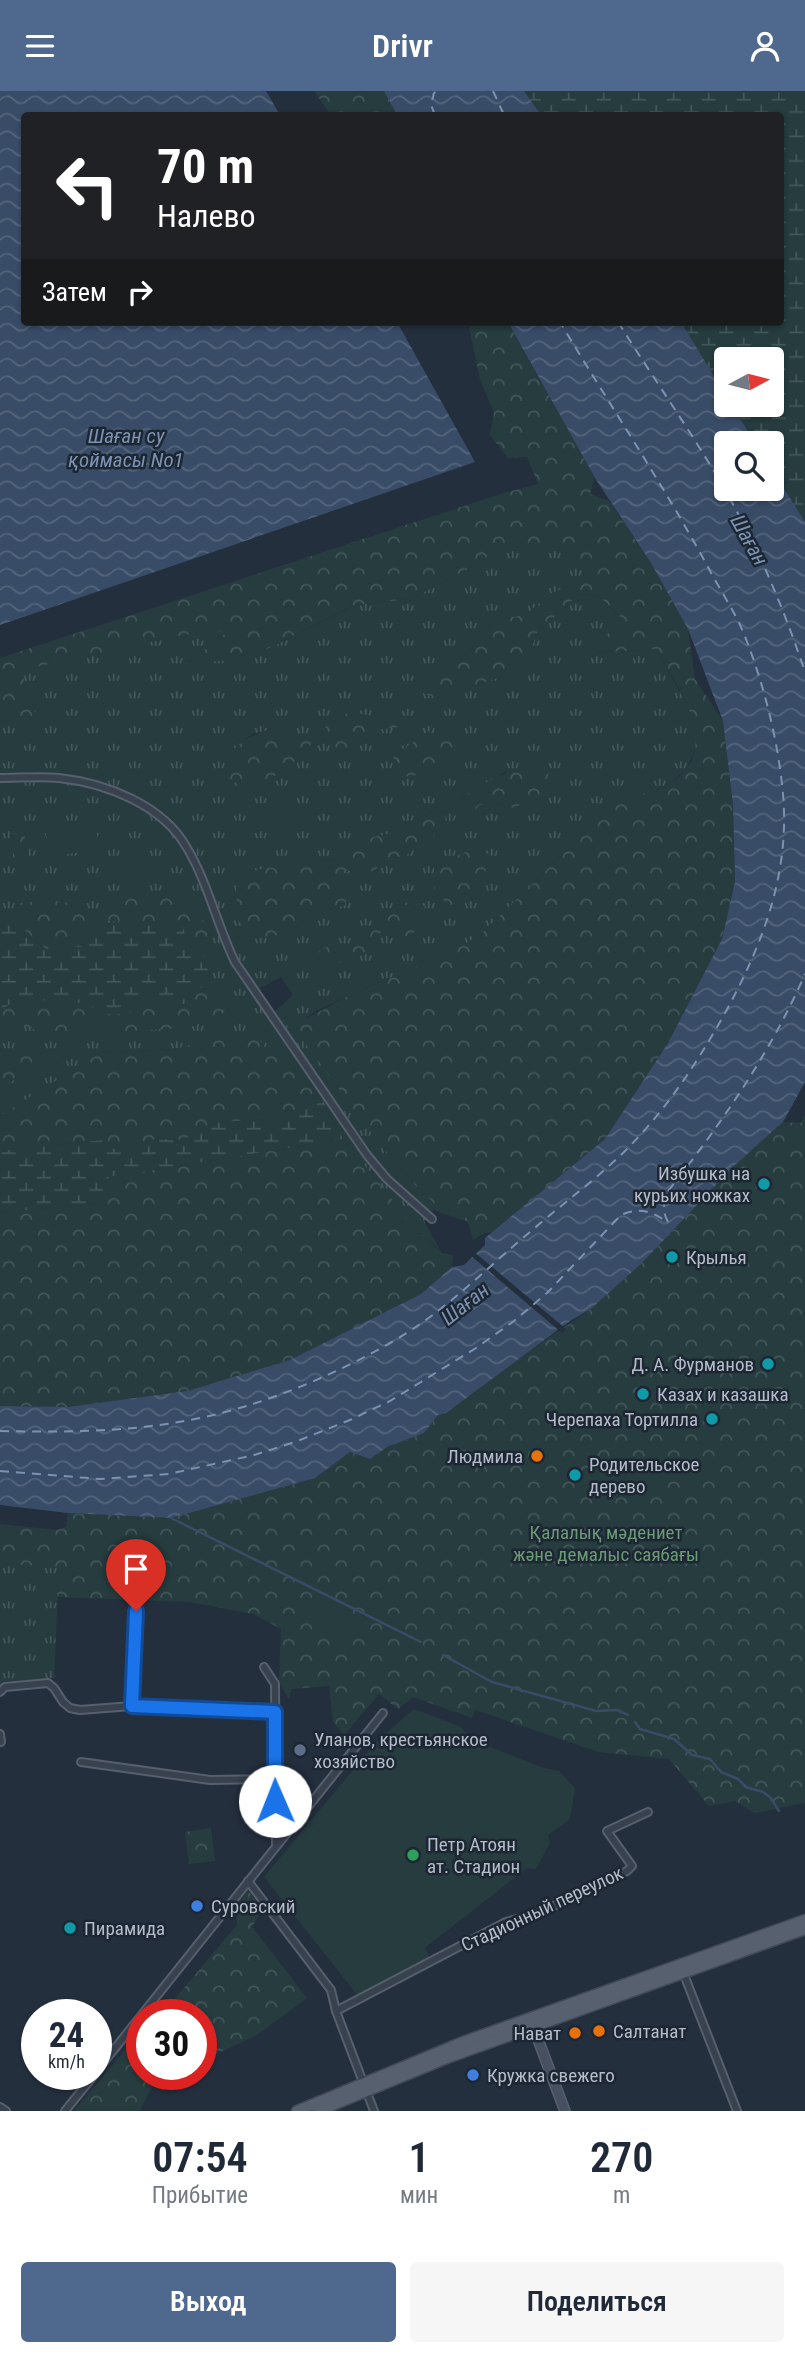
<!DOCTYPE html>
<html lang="ru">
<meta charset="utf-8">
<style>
body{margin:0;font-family:"Roboto Condensed",sans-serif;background:#f6f6f7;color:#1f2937;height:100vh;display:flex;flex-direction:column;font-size:26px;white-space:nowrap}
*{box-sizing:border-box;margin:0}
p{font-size:23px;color:#747a83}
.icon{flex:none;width:38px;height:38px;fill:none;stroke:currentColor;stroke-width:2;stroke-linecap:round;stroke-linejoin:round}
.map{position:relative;height:2020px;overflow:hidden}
.side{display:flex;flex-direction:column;background:#fff;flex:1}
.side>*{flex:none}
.banner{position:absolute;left:21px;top:21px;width:763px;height:214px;border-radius:7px;box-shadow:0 2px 5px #0004;background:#202124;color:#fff;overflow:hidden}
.needle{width:46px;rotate:83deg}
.fabs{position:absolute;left:714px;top:256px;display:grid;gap:14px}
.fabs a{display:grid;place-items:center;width:70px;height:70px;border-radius:7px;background:#fff;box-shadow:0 2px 5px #0004;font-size:35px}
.speed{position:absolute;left:21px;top:1908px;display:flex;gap:14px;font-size:35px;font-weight:700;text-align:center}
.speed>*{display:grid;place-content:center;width:91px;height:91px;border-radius:50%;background:#fff;box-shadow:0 2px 5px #0004;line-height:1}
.speed small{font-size:18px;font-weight:400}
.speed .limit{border:10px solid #d22;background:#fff;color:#111}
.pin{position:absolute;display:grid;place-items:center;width:60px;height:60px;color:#fff;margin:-72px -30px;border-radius:50% 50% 50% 0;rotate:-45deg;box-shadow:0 0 7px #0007}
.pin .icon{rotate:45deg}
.me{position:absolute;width:77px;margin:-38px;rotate:359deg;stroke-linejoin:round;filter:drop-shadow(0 0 5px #0008)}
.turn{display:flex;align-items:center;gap:24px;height:147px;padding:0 21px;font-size:32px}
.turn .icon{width:91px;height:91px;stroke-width:2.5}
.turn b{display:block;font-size:49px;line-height:60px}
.then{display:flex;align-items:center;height:66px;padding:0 21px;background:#0003;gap:14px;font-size:26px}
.eta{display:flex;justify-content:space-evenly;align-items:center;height:119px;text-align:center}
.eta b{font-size:42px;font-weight:600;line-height:49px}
.button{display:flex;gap:14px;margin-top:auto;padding:14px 21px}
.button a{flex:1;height:80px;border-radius:7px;background:#4f688e;color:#fff;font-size:28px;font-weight:600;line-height:80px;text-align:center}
.button a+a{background:#f6f6f7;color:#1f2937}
header{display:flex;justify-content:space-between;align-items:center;height:91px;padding:0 21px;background:#4f688e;color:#fff;font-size:32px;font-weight:600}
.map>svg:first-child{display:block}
.grass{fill:url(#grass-tufts);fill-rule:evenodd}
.forest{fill:url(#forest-crowns)}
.wetland{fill:url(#wetland-marsh)}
.garden{fill:#263c3f}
.water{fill:url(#water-waves)}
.pier{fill:#242f3e}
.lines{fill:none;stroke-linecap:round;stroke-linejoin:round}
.stream{stroke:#394c67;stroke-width:2.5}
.ferry{stroke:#7c92b1;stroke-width:2;stroke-dasharray:9 7;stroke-linecap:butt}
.street-casing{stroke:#565f6c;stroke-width:10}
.secondary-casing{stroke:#565f6c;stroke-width:12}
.primary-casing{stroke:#414a57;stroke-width:13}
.street{stroke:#38414e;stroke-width:6}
.secondary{stroke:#465061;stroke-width:9}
.primary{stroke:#56606e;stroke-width:10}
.route-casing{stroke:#114b97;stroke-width:18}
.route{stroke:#1a73e8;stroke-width:12}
.culture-dot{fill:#0f9aa8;stroke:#1d2633;stroke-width:2.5}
.food-dot{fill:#e8710a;stroke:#1d2633;stroke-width:2.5}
.service-dot{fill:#5c6f8a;stroke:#1d2633;stroke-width:2.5}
.leisure-dot{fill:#2e9e5b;stroke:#1d2633;stroke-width:2.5}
.shop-dot{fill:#3f7fe0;stroke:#1d2633;stroke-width:2.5}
.labels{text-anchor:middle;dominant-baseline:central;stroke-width:5;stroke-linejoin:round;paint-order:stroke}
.poi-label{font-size:19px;fill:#b4bcc9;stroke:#1d2633;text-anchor:start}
.park-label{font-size:19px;fill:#6b9a76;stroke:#1d2633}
.street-label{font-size:19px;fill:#b4bcc9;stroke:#1d2633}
.water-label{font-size:21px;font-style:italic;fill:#7c92b1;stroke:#1d2633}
</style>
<header><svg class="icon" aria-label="menu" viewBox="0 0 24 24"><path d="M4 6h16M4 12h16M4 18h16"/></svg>Drivr<svg class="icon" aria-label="person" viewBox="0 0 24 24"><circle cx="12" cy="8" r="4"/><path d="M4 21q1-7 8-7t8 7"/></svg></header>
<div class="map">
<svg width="805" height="2020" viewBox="0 0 805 2020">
<defs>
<pattern id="grass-tufts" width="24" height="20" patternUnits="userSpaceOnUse" patternTransform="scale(1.75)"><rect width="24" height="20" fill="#263c3f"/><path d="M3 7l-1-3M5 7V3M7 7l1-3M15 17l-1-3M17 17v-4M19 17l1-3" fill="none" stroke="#435659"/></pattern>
<pattern id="forest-crowns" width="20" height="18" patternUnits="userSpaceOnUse" patternTransform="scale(1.75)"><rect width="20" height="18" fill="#263c3f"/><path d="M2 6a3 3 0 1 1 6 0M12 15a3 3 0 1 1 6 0" fill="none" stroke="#435659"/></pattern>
<pattern id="wetland-marsh" width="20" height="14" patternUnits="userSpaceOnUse" patternTransform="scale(1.75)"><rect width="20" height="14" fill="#263c3f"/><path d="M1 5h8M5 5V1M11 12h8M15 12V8" fill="none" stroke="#435659"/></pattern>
<pattern id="water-waves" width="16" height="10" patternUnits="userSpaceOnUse" patternTransform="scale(1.75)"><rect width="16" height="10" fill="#394c67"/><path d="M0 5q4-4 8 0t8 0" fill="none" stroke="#53647b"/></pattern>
</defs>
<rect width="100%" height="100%" fill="#242f3e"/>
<!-- grass -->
<g class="grass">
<path d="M 510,448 L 576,464 L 586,487 L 547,505 L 526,524 L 494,529 L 473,556 L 425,603 L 437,607 L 504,585 L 527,572 L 536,543 L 578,503 L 599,505 L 621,528 L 593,562 L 656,558 L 691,621 L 696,641 L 696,656 L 687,677 L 671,692 L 607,720 L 483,841 L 461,857 L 437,869 L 374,893 L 316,920 L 302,930 L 292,933 L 376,1048 L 416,1095 L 439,1117 L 466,1123 L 469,1131 L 433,1119 L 424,1130 L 440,1159 L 422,1143 L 403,1140 L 368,1081 L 343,1048 L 319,1002 L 286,959 L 271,964 L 212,950 L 175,958 L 100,962 L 0,1025 L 0,996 L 68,961 L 0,965 L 0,629 L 36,624 L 20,579 L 212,538 L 227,541 L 187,572 L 227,569 L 265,559 L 356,514 L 410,508 L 476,474 ZM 273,638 L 299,670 L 283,672 L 232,660 L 252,643 ZM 506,680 L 504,712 L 479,714 L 461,708 ZM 437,719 L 445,721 L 435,740 L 415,755 L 406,765 L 385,767 L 375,780 L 343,780 L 330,789 L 345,814 L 312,825 L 285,843 L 270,776 L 281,779 L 311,769 L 345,768 L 369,747 L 399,741 L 403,733 ZM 281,886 L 293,904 L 272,923 L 254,900 Z"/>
<path d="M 0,1472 L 59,1477 L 54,1587 L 3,1591 L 0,1594 Z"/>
</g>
<!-- forest -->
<g class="forest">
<path d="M 314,0 L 384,0 L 397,24 L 331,24 Z"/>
<path d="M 468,231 L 508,231 L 595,387 L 590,403 L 609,410 L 651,472 L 688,538 L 695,588 L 723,630 L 733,715 L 735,791 L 722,848 L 668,952 L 605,1048 L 494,1141 L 485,1142 L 473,1149 L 466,1123 L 439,1117 L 416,1095 L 376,1048 L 291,933 C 312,927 331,913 350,904 C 395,883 442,871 483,841 L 607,720 C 613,716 619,711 625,709 C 640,703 657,700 671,692 C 724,657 678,597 656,558 L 592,562 L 621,527 L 599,505 L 579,503 L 536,543 L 527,572 L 504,585 L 437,607 L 424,603 L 473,556 L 494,529 L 526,524 L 547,505 L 586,487 L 576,464 L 510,449 L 476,474 L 410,508 L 355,514 L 265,559 L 227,569 L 186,573 L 226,542 L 212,538 L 21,579 L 36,625 L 0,629 L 0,567 L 504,402 L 538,393 L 527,366 L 508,367 L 490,344 L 494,322 L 480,288 Z"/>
<path d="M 352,621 L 399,630 L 398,636 L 377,639 L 376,647 L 341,663 L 325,648 L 326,630 Z"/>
<path d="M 273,638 L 314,649 L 299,670 L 283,672 L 269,695 L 244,698 L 230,688 L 225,671 C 238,651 249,644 273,638 Z"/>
<path d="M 429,640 L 434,653 L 452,647 L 456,656 C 445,678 421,686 397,686 L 393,665 Z"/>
<path d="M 528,675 L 549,681 L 545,699 L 534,708 L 513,717 L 504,712 L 479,714 L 469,727 L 451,720 C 470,697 499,682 528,675 Z"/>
<path d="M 437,719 L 445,721 L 446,736 L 435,740 L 431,758 L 415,755 L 406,765 L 385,767 L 375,780 L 344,780 L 331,789 L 348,798 L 345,814 L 312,825 L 285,843 L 253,848 L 238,829 L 236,799 L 240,783 L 270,776 L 281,779 L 311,769 L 345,768 L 349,755 L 369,747 L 398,741 L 403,733 Z"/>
<path d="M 24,741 L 29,768 L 14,771 L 10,743 Z"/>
<path d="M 466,761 L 491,763 L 481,794 L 456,806 L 458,817 L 447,827 L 439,820 L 446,811 L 434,801 L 434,776 Z"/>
<path d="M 180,803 L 198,817 L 210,850 L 189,859 L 181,829 L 164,833 L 109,830 L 103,810 Z"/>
<path d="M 47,809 L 83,814 L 89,834 L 83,856 L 46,858 L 22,837 L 12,819 L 20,812 Z"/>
<path d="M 402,811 L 425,815 L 413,844 L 391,847 L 385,822 Z"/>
<path d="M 365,834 L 381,841 L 367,863 L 334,873 L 311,873 C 319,851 334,855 354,854 Z"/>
<path d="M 197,896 L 222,898 L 217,907 L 229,914 L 216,926 L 191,936 L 108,942 L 103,933 L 89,932 L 86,940 L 51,946 L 15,930 L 11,944 L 0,947 L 0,920 L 15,909 L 25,914 C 57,906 76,905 105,923 L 144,906 L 159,907 Z"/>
<path d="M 251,938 L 271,964 L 286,959 L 319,1002 L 295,1026 L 214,1032 L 183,1049 L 157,1048 L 104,1060 L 102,1049 L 0,1060 L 0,1025 L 100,962 L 175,958 Z"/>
<path d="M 70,960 L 0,996 L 0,965 Z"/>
<path d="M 805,1024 L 805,1712 L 754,1722 L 735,1710 L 709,1715 L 669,1668 L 599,1661 L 475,1619 L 472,1627 L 413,1606 L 398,1618 L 379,1603 L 344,1644 L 333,1631 L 329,1595 L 291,1598 L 289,1609 L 279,1590 L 281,1538 L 253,1523 L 190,1511 L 57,1506 L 59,1477 L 0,1472 L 0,1433 L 57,1439 L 66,1436 L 68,1422 L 171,1427 L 315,1387 L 350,1361 L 370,1368 L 387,1356 L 424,1342 L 438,1324 L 592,1217 L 642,1172 L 734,1075 L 783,1031 L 801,1032 Z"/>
<path d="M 343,1048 L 406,1125 L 403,1140 L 422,1143 L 442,1162 L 453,1164 L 452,1176 L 421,1203 L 290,1269 L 187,1300 L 68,1316 L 0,1315 L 0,1122 L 97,1112 L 109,1086 Z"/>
<path d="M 211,1737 L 215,1770 L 189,1773 L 185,1741 Z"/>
<path d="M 248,1800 L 263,1817 L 252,1836 L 307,1907 L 257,1944 L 201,1970 L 201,1923 L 162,1923 L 237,1834 L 236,1815 Z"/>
<path d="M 142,1939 L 142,1983 L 174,1983 L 153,1993 L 140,2020 L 74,2020 Z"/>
</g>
<!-- wetland -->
<g class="wetland">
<path d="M 524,0 L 805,0 L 805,431 L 772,378 L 772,352 L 755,352 L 731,313 L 772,313 L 772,268 L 726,268 L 726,305 L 681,231 L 780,231 L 780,24 L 541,24 Z"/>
<path d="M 12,819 L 22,837 L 46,858 L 83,856 L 89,834 C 120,828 151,836 181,829 L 189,859 L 200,855 L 214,898 L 197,896 L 184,913 L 163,914 L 159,907 L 144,906 L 129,923 L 105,923 L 88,913 L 53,907 L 25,914 L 15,909 L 0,920 L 0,824 Z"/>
<path d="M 319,1002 L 343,1048 L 109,1086 L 97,1112 L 0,1122 L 0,1060 L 102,1049 L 104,1060 L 157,1048 L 183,1049 L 214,1032 L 295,1026 Z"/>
</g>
<!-- garden -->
<g class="garden">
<path d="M 282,705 L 292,730 L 272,738 L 262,713 Z"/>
<path d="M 95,729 L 99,758 L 50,766 L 45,737 Z"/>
<path d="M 141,767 L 144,788 L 110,793 L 107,771 Z"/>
<path d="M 316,1510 L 352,1526 L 345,1543 L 308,1527 Z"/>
<path d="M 414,1618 L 459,1635 L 475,1650 L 541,1676 L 559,1680 L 575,1697 L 570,1728 L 548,1744 L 550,1752 L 536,1778 L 527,1777 L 425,1857 L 430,1867 L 358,1905 L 264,1786 L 377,1650 Z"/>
</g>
<!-- water -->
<g class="water">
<path d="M 0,0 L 266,0 L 280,24 L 24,24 L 24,231 L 397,231 L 475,371 L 0,534 Z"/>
<path d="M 384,0 L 524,0 L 541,24 L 397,24 Z"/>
<path d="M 508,231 L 681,231 L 726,305 L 726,313 L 731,313 L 755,352 L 726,352 L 726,397 L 772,397 L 772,378 L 805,431 L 805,991 L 783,1031 L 734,1075 L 642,1172 L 592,1217 L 570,1230 L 446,1322 L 438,1324 L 424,1342 L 387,1356 L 370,1368 L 350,1361 L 315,1387 L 171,1427 L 68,1422 L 0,1414 L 0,1315 L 68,1316 L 187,1300 L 290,1269 L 421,1203 L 452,1176 L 464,1174 L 485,1154 L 485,1147 L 605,1048 L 668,952 L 722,848 L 735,791 L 733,714 L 723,630 L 688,538 L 651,472 L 595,387 Z"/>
</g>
<!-- pier -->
<path class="pier" d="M 473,1160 L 566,1238 L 562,1242 L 470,1164 Z"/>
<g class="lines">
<!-- stream -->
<g class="stream">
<path d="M 171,1427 L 421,1551"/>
<path d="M 443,1564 L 492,1591 L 596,1620 L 617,1619 L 628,1624"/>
<path d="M 635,1631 L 640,1638 L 674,1648 L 692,1664 L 710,1668 L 721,1681 L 738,1688 L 746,1696 L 763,1701 L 770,1706 L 779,1720"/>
</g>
<!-- ferry -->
<g class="ferry">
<path d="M 493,0 L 504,24"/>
<path d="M 435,24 L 431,14 L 434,2 L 437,0"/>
<path d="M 618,231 C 655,290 696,347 730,408 C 761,463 785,521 805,581"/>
<path d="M 668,1131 C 662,1120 663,1111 669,1099 C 721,1033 771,961 805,883"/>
<path d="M 0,1340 C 99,1342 181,1340 276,1305 C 321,1289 384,1259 423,1231 C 461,1204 494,1171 530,1141 C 561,1114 594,1090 624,1061 C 666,1019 696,974 725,922 C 763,853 790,782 783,703 C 778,649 764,593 744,543 C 735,521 720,499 709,478 C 663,393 609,313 560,231"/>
<path d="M 0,1380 L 100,1388 L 169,1383 L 254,1364 L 295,1351 L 350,1329 L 390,1310 L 476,1257 L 514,1230 L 547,1202 L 621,1124 C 639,1116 653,1120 668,1132"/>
</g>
<defs>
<g id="street">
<path d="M 0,687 C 19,687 40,685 59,687 C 106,692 163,714 187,757 C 208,792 217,834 235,871 L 367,1064 L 387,1088 L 432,1128"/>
<path d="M 264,1576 L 275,1593 L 276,1755"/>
<path d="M 0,1601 L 5,1596 L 48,1592 L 54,1597 L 63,1611 L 70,1617 L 80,1619 L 132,1615 L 275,1621"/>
<path d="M 132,1615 L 136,1520"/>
<path d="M 0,1643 L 1,1651"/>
<path d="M 81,1671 L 210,1689 L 274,1688"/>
<path d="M 248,1790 L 331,1899 L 336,1920 L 374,2020"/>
<path d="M 683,1881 L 737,2020"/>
<path d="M 336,1920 L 506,1831 L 539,1822 L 627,1780 L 632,1775 L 607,1740 L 648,1721"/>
<path d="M 96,1981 L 383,1622"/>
<path d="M 0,2016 L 6,2020"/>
<path d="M 65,2020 L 95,1983"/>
</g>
<path id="secondary" d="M 531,1930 L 565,2020"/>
<g id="primary">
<path d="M 297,2020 L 463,1951 L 805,1829"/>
<path d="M 318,2020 L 447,1967 L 805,1838"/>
</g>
</defs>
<!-- street casing -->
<use href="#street" class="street-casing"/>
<!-- secondary casing -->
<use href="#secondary" class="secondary-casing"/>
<!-- primary casing -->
<use href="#primary" class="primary-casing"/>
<!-- street -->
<use href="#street" class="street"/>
<!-- secondary -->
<use href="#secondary" class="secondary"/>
<!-- primary -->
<use href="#primary" class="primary"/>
</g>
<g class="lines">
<defs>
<path id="route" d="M 136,1520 L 132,1615 L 275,1621 L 275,1710"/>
</defs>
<!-- route casing -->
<use href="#route" class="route-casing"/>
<!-- route -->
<use href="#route" class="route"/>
</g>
<!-- markers -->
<g class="culture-dot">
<circle cx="764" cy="1093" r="7"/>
<circle cx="672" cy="1166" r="7"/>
<circle cx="768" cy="1273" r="7"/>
<circle cx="643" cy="1303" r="7"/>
<circle cx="712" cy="1328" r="7"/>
<circle cx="575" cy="1384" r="7"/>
<circle cx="70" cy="1837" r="7"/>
</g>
<g class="food-dot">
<circle cx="537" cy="1365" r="7"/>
<circle cx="599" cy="1940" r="7"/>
<circle cx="575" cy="1942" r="7"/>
</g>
<circle class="service-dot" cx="300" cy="1659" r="7"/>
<circle class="leisure-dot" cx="413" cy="1764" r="7"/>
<g class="shop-dot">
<circle cx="197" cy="1815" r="7"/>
<circle cx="473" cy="1984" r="7"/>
</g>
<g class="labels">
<!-- poi labels -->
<g class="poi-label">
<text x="750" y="1082" text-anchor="end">Избушка на<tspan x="750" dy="22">курьих ножках</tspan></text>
<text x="686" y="1166">Крылья</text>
<text x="754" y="1273" text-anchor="end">Д. А. Фурманов</text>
<text x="657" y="1303">Казах и казашка</text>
<text x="698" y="1328" text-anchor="end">Черепаха Тортилла</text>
<text x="523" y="1365" text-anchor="end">Людмила</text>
<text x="589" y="1373">Родительское<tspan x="589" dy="22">дерево</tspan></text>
<text x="314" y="1648">Уланов, крестьянское<tspan x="314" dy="22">хозяйство</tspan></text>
<text x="427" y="1753">Петр Атоян<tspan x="427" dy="22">ат. Стадион</tspan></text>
<text x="211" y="1815">Суровский</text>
<text x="84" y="1837">Пирамида</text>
<text x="613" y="1940">Салтанат</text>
<text x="561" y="1942" text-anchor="end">Нават</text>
<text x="487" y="1984">Кружка свежего</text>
</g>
<!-- park labels -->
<g class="park-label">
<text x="606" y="1441">Қалалық мәдениет<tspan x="606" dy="22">және демалыс саябағы</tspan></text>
</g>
<!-- street labels -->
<g class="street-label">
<text transform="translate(542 1818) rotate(-25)">Стадионный переулок</text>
</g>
<!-- water labels -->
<g class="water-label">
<text x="126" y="345">Шаған су<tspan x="126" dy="24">қоймасы No1</tspan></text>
<text transform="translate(749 449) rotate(61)">Шаған</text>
<text transform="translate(465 1213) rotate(-38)">Шаған</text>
</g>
</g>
</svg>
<div class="fabs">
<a><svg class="needle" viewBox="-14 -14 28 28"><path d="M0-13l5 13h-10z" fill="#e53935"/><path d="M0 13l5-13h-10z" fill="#747a83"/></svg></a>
<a><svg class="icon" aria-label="search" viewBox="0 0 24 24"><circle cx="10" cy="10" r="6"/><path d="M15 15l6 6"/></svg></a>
</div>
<div class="speed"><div>24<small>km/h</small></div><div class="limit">30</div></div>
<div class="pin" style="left:136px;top:1520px;background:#d93025"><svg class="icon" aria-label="arrive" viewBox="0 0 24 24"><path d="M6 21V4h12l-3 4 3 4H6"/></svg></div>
<svg class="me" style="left:275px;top:1710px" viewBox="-20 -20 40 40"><circle r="19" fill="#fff"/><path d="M0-13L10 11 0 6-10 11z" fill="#1a73e8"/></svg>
<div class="banner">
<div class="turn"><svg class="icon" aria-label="left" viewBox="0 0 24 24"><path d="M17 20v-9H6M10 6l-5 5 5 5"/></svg><div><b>70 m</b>Налево</div></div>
<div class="then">Затем<svg class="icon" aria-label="right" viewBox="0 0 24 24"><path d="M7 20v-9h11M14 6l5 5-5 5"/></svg></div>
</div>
</div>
<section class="side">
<div class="eta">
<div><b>07:54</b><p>Прибытие</p></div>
<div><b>1</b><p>мин</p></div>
<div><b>270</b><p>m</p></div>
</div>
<div class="button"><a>Выход</a><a>Поделиться</a></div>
</section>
